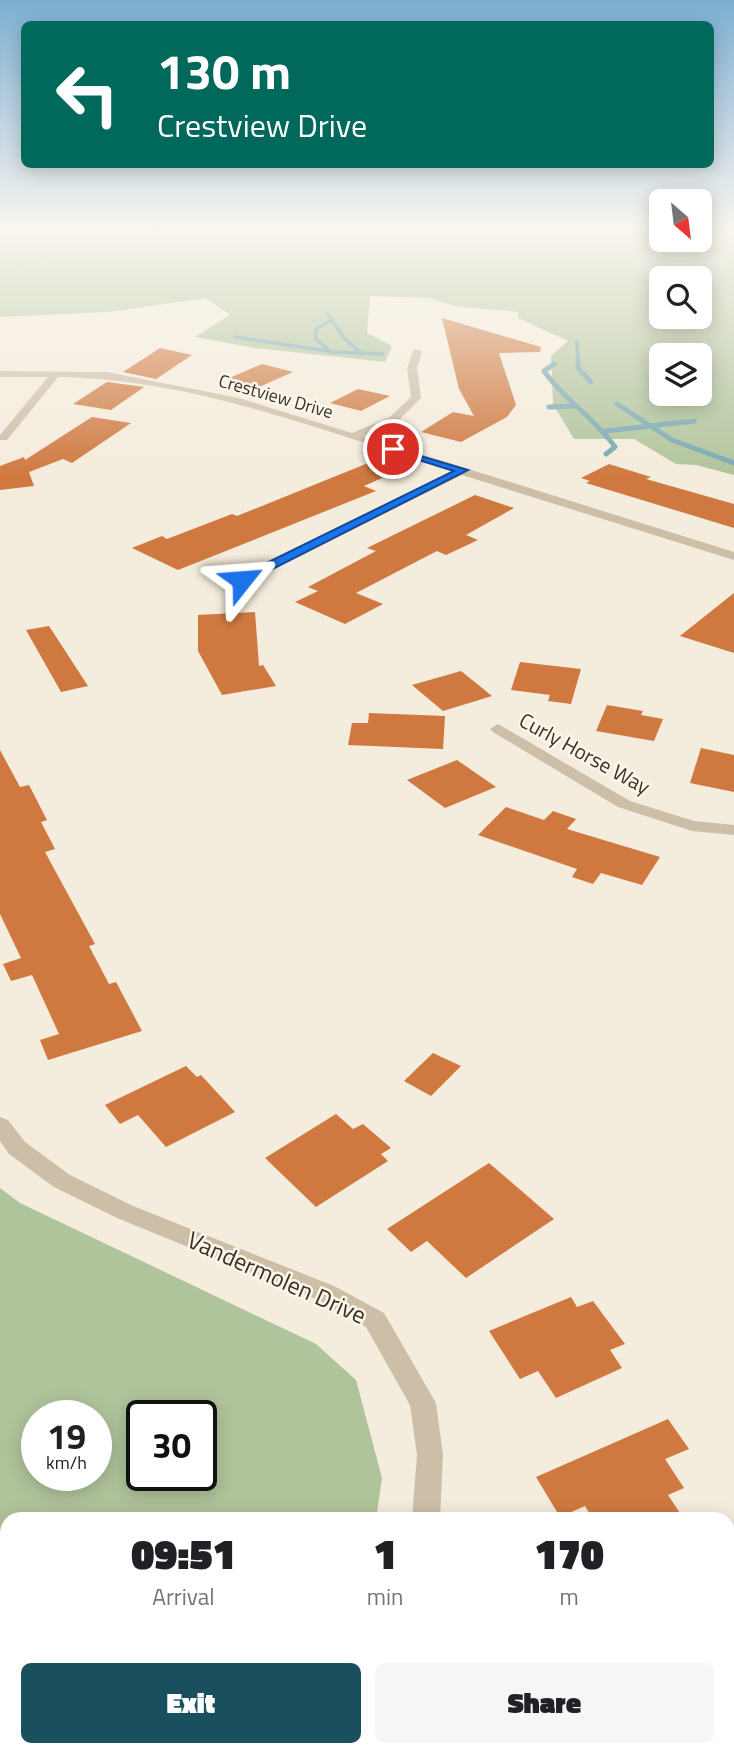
<!DOCTYPE html>
<style>
body{margin:0;font-family:"Titillium Web",sans-serif;background:#f6f6f6;color:#202124;height:100vh;display:flex;flex-direction:column;font-size:26px;white-space:nowrap}
*{box-sizing:border-box;margin:0}
p{font-size:23px;color:#757577}
.icon{flex:none;width:38px;height:38px;fill:none;stroke:currentColor;stroke-width:2;stroke-linecap:round;stroke-linejoin:round}
.map{position:relative;flex:1;overflow:hidden}
.drawer{position:absolute;left:0px;top:1512px;width:735px;height:245px;display:flex;flex-direction:column;background:#fff;border-radius:21px 21px 0 0;box-shadow:0 4px 18px #0003}
.drawer>*{flex:none}
.top-card{position:absolute;left:21px;top:21px;width:693px;height:147px;border-radius:10px;box-shadow:0 4px 18px #0003;background:#00695c;color:#fff;overflow:hidden}
.needle{width:46px;rotate:152deg}
.controls{position:absolute;left:649px;top:189px;display:grid;gap:14px}
.controls a{display:grid;place-items:center;width:63px;height:63px;border-radius:10px;background:#fff;box-shadow:0 4px 18px #0003;font-size:35px}
.speed{position:absolute;left:21px;top:1400px;display:flex;gap:14px;font-size:35px;font-weight:700;text-align:center}
.speed>*{display:grid;place-content:center;width:91px;height:91px;border-radius:50%;background:#fff;box-shadow:0 4px 18px #0003;line-height:1}
.speed small{font-size:18px;font-weight:400}
.speed .limit{border:4px solid #111;border-radius:10px;background:#fff;color:#111}
.pin{position:absolute;display:grid;place-items:center;width:60px;height:60px;color:#fff;margin:-30px;border:4px solid #fff;border-radius:50%;box-shadow:0 2px 7px #0007}
.me{position:absolute;width:77px;margin:-38px;rotate:62deg;stroke-linejoin:round;filter:drop-shadow(0 0 5px #0008)}
.turn{display:flex;align-items:center;gap:24px;height:147px;padding:0 21px;font-size:32px}
.turn .icon{width:91px;height:91px;stroke-width:2.5}
.turn b{display:block;font-size:49px;line-height:60px}
.eta{display:flex;justify-content:space-evenly;align-items:center;height:119px;text-align:center}
.eta b{font-size:42px;font-weight:800;line-height:49px}
.cta{display:flex;gap:14px;margin-top:auto;padding:14px 21px}
.cta a{flex:1;height:80px;border-radius:10px;background:#1a4f5e;color:#fff;font-size:28px;font-weight:800;line-height:80px;text-align:center}
.cta a+a{background:#f6f6f6;color:#202124}
.map>svg:first-child{display:block}
.green{fill:#b0c49b;fill-rule:evenodd}
.lines{fill:none;stroke-linecap:round;stroke-linejoin:round}
.stream-far1{stroke:#79a8b3;stroke-width:3.5}
.stream{stroke:#79a8b3;stroke-width:5}
.building{fill:#cf7940}
.path{stroke:#b9a991;stroke-width:2;stroke-dasharray:2 2;stroke-linecap:butt}
.street{fill:#cdbea7;fill-rule:evenodd}
.route{fill:#1a73e8;stroke:#114b97;stroke-width:2}
.labels{text-anchor:middle;dominant-baseline:central;stroke-width:5;stroke-linejoin:round;paint-order:stroke}
.far-street-label{font-size:18px;fill:#393028;stroke:#fbf6e9}
.street-label{font-size:21px;fill:#393028;stroke:#fbf6e9}
.near-street-label{font-size:24px;fill:#393028;stroke:#fbf6e9}
</style>
<div class="map">
<svg width="734" height="1757" viewBox="0 0 734 1757">
<rect width="100%" height="100%" fill="#f4ecdc"/>
<!-- green -->
<g class="green">
<path d="M 0,230 L 661,230 L 662,240 L 700,240 L 700,230 L 734,230 L 734,475 L 696,465 L 676,464 L 634,439 L 574,439 L 553,404 L 551,356 L 568,341 L 518,318 L 518,312 L 460,307 L 427,298 L 370,296 L 367,333 L 392,346 L 385,362 L 255,348 L 195,337 L 230,315 L 206,298 L 109,312 L 0,317 ZM 700,278 L 700,317 L 662,317 L 662,278 ZM 700,355 L 700,394 L 662,394 L 662,355 Z"/>
<path d="M 0,1188 L 20,1203 L 316,1344 L 356,1380 L 382,1478 L 376,1519 L 7,1519 L 7,1750 L 341,1750 L 340,1757 L 0,1757 ZM 37,1416 L 96,1416 L 96,1475 L 37,1475 ZM 142,1416 L 201,1416 L 201,1475 L 142,1475 Z"/>
</g>
<g class="lines">
<!-- stream-far1 -->
<g class="stream-far1">
<path d="M 327,314 L 332,320 L 316,329 L 316,339 L 331,352 L 383,354"/>
<path d="M 332,320 L 343,337 L 362,354"/>
<path d="M 235,337 L 328,351"/>
<path d="M 577,342 L 578,362"/>
</g>
<!-- stream -->
<g class="stream">
<path d="M 578,360 L 578,368 L 591,382"/>
<path d="M 554,364 L 544,371 C 564,400 595,418 615,447 L 606,454"/>
<path d="M 617,404 L 672,440 L 734,463"/>
<path d="M 549,407 L 575,406"/>
<path d="M 606,431 L 694,421"/>
</g>
</g>
<!-- building -->
<g class="building">
<path d="M 442,318 L 541,347 L 540,352 L 499,353 L 516,405 L 507,417 L 461,442 L 421,432 L 453,412 L 474,416 L 459,389 Z"/>
<path d="M 160,348 L 192,355 L 156,379 L 123,372 Z"/>
<path d="M 262,364 L 293,372 L 259,387 L 227,379 Z"/>
<path d="M 107,382 L 144,387 L 111,410 L 73,404 Z"/>
<path d="M 358,389 L 390,396 L 361,411 L 330,403 Z"/>
<path d="M 92,417 L 131,423 L 72,463 L 63,459 L 29,472 L 34,486 L 0,490 L 0,466 L 24,457 L 25,460 Z"/>
<path d="M 373,461 L 400,470 L 364,486 L 376,491 L 178,570 L 132,548 L 162,536 L 167,539 L 232,514 L 237,516 Z"/>
<path d="M 609,464 L 651,477 L 646,479 L 734,504 L 734,528 L 586,483 L 590,481 L 581,478 Z"/>
<path d="M 475,495 L 514,508 L 466,535 L 478,540 L 446,555 L 437,551 L 356,593 L 383,604 L 345,624 L 295,602 L 318,591 L 308,587 L 376,551 L 367,548 Z"/>
<path d="M 734,593 L 734,653 L 680,636 Z"/>
<path d="M 255,612 L 259,666 L 263,665 L 276,686 L 222,695 L 198,651 L 198,615 Z"/>
<path d="M 49,626 L 88,686 L 61,692 L 26,630 Z"/>
<path d="M 520,662 L 581,669 L 571,704 L 548,701 L 550,695 L 511,690 Z"/>
<path d="M 461,671 L 492,696 L 443,711 L 412,685 Z"/>
<path d="M 607,705 L 643,711 L 641,715 L 663,719 L 654,741 L 596,731 Z"/>
<path d="M 369,713 L 445,716 L 443,749 L 348,745 L 352,723 L 368,723 Z"/>
<path d="M 701,748 L 734,755 L 734,792 L 690,783 Z"/>
<path d="M 0,750 L 20,787 L 29,785 L 47,820 L 41,822 L 55,849 L 45,852 L 95,944 L 89,946 L 109,984 L 116,982 L 142,1031 L 48,1060 L 40,1040 L 59,1034 L 32,975 L 11,981 L 3,964 L 21,958 L 0,914 Z"/>
<path d="M 457,760 L 496,787 L 445,808 L 407,780 Z"/>
<path d="M 506,807 L 544,820 L 553,811 L 576,819 L 567,829 L 660,857 L 642,885 L 601,873 L 593,884 L 572,877 L 577,869 L 478,835 Z"/>
<path d="M 433,1053 L 461,1066 L 431,1096 L 404,1081 Z"/>
<path d="M 186,1066 L 197,1077 L 201,1075 L 235,1112 L 166,1147 L 138,1115 L 120,1124 L 105,1105 Z"/>
<path d="M 336,1114 L 353,1129 L 363,1124 L 391,1148 L 381,1154 L 388,1161 L 316,1207 L 265,1158 Z"/>
<path d="M 489,1163 L 554,1219 L 466,1278 L 427,1241 L 411,1252 L 387,1229 Z"/>
<path d="M 571,1297 L 577,1307 L 593,1301 L 625,1344 L 610,1350 L 622,1368 L 556,1398 L 538,1371 L 520,1379 L 489,1331 Z"/>
<path d="M 668,1419 L 689,1449 L 665,1459 L 684,1488 L 668,1495 L 684,1519 L 593,1519 L 585,1506 L 560,1517 L 536,1477 Z"/>
</g>
<g class="lines">
<!-- path -->
<path class="path" d="M 0,271 L 46,258 L 79,239 L 170,230"/>
<!-- street -->
<g class="street">
<path d="M 414,349 L 422,351 L 417,368 L 421,398 L 398,421 L 363,436 L 734,552 L 734,560 L 462,475 L 242,584 L 237,583 L 237,577 L 452,471 C 324,431 194,379 58,377 L 7,440 L 0,440 L 0,435 L 48,377 L 0,377 L 0,371 L 107,372 L 239,398 L 352,433 L 390,417 L 411,397 L 407,368 Z"/>
<path d="M 498,724 L 630,801 L 694,821 L 734,825 L 734,835 L 692,831 L 618,807 L 493,732 L 490,729 Z"/>
<path d="M 0,1117 L 8,1120 L 25,1142 L 70,1175 L 133,1206 L 334,1286 L 384,1313 L 436,1403 L 443,1455 L 440,1519 L 412,1519 L 417,1455 L 410,1405 L 366,1327 L 318,1300 L 117,1218 L 54,1187 L 9,1154 L 0,1141 Z"/>
<path d="M 379,1750 L 409,1750 L 408,1757 L 378,1757 Z"/>
</g>
</g>
<!-- sky -->
<linearGradient id="sky" x2="0" y2="1"><stop stop-color="#7bafd3"/><stop offset="0.48" stop-color="#faf6ef"/><stop offset="1" stop-color="#faf6ef" stop-opacity="0"/></linearGradient>
<rect width="734" height="476" fill="url(#sky)"/>
<!-- route -->
<path class="route" d="M 390,447 L 468,470 L 247,582 L 238,582 L 238,577 L 454,471 L 390,451 Z"/>
<g class="labels">
<!-- far-street labels -->
<g class="far-street-label">
<text transform="translate(276 396) rotate(16)">Crestview Drive</text>
</g>
<!-- street labels -->
<g class="street-label">
<text transform="translate(585 753) rotate(29)">Curly Horse Way</text>
</g>
<!-- near-street labels -->
<g class="near-street-label">
<text transform="translate(277 1277) rotate(24)">Vandermolen Drive</text>
</g>
</g>
</svg>
<div class="controls">
<a><svg class="needle" viewBox="-14 -14 28 28"><path d="M0-13l5 13h-10z" fill="#e53935"/><path d="M0 13l5-13h-10z" fill="#757577"/></svg></a>
<a><svg class="icon" aria-label="search" viewBox="0 0 24 24"><circle cx="10" cy="10" r="6"/><path d="M15 15l6 6"/></svg></a>
<a><svg class="icon" aria-label="layers" viewBox="0 0 24 24"><path d="M12 4l9 5-9 5-9-5zM3 14l9 5 9-5"/></svg></a>
</div>
<div class="speed"><div>19<small>km/h</small></div><div class="limit">30</div></div>
<div class="pin" style="left:393px;top:449px;background:#d93025"><svg class="icon" aria-label="arrive" viewBox="0 0 24 24"><path d="M6 21V4h12l-3 4 3 4H6"/></svg></div>
<svg class="me" style="left:242px;top:580px" viewBox="-20 -20 40 40"><path d="M0-17L14 15 0 8-14 15z" fill="#1a73e8" stroke="#fff" stroke-width="4"/></svg>
<div class="top-card">
<div class="turn"><svg class="icon" aria-label="left" viewBox="0 0 24 24"><path d="M17 20v-9H6M10 6l-5 5 5 5"/></svg><div><b>130 m</b>Crestview Drive</div></div>
</div>
<section class="drawer">
<div class="eta">
<div><b>09:51</b><p>Arrival</p></div>
<div><b>1</b><p>min</p></div>
<div><b>170</b><p>m</p></div>
</div>
<div class="cta"><a>Exit</a><a>Share</a></div>
</section>
</div>
